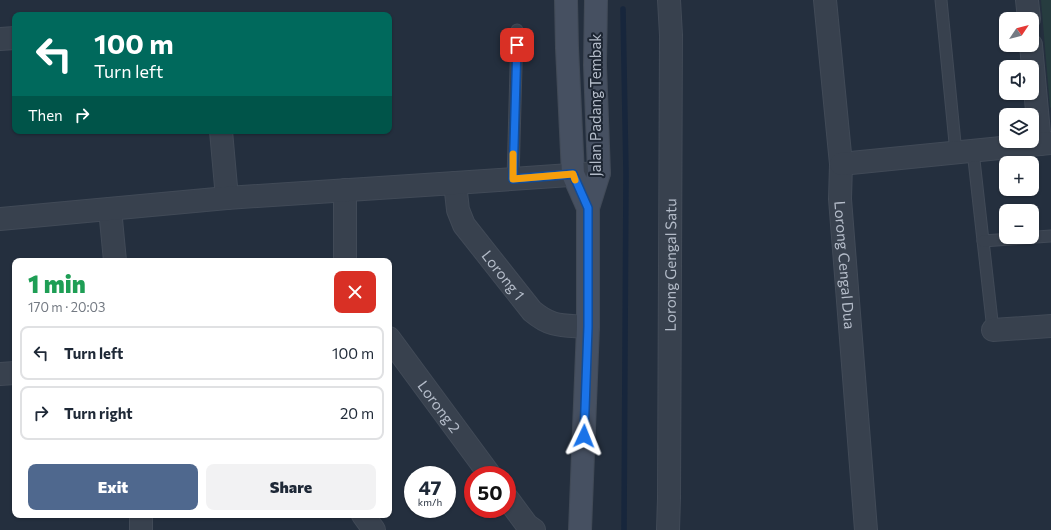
<!DOCTYPE html>
<meta charset="utf-8">
<style>
body{margin:0;font-family:Commissioner,sans-serif;background:#f2f2f3;color:#1f2937;height:100vh;display:flex;flex-direction:column;font-size:15px;white-space:nowrap}
*{box-sizing:border-box;margin:0}
p{font-size:13px;color:#747a83}
.icon{flex:none;width:22px;height:22px;fill:none;stroke:currentColor;stroke-width:2;stroke-linecap:round;stroke-linejoin:round}
.map{position:relative;flex:1;overflow:hidden}
.panel{position:absolute;left:12px;top:258px;width:380px;height:260px;display:flex;flex-direction:column;background:#fff;border-radius:8px;box-shadow:0 1px 3px #0004}
.panel>*{flex:none}
.hud{position:absolute;left:12px;top:12px;width:380px;height:122px;border-radius:8px;box-shadow:0 1px 3px #0004;background:#00695c;color:#fff;overflow:hidden}
.needle{width:26px;rotate:55deg}
.controls{position:absolute;left:999px;top:12px;display:grid;gap:8px}
.controls a{display:grid;place-items:center;width:40px;height:40px;border-radius:8px;background:#fff;box-shadow:0 1px 3px #0004;font-size:20px}
.speed{position:absolute;left:404px;top:466px;display:flex;gap:8px;font-size:20px;font-weight:700;text-align:center}
.speed>*{display:grid;place-content:center;width:52px;height:52px;border-radius:50%;background:#fff;box-shadow:0 1px 3px #0004;line-height:1}
.speed small{font-size:10px;font-weight:400}
.speed .limit{border:6px solid #d22;background:#fff;color:#111}
.pin{position:absolute;display:grid;place-items:center;width:34px;height:34px;color:#fff;margin:-17px;border-radius:8px;box-shadow:0 2px 6px #0006}
.me{position:absolute;width:44px;margin:-22px;rotate:2deg;stroke-linejoin:round;filter:drop-shadow(0 0 3px #0008)}
.turn{display:flex;align-items:center;gap:14px;height:84px;padding:0 16px;font-size:18px}
.turn .icon{width:52px;height:52px;stroke-width:2.5}
.turn b{display:block;font-size:28px;line-height:34px}
.then{display:flex;align-items:center;height:38px;padding:0 16px;background:#0003;gap:8px;font-size:15px}
.round{display:grid;place-items:center;flex:none;width:42px;height:42px;border-radius:8px;background:#f2f2f3}
.headline{display:flex;align-items:center;justify-content:space-between;height:68px;padding:0 16px}
h1{font-size:24px;font-weight:800;line-height:30px;color:#1e9e55}
.button{display:flex;gap:8px;margin-top:auto;padding:8px 16px}
.button a{flex:1;height:46px;border-radius:8px;background:#4f688e;color:#fff;font-size:16px;font-weight:800;line-height:46px;text-align:center}
.button a+a{background:#f2f2f3;color:#1f2937}
ul{padding:0;list-style:none}
li{display:flex;align-items:center;gap:12px;height:54px;margin:0 8px 6px;padding:0 8px;border:2px solid #e0e1e3;border-radius:8px}
li div{flex:1}
li b{display:block;font-size:15px}
li em{font-style:normal}
.map>svg:first-child{display:block}
.green{fill:#263c3f}
.lines{fill:none;stroke-linecap:round;stroke-linejoin:round}
.stream{stroke:#17263c;stroke-width:5.5}
.lane-casing{stroke:#414a57;stroke-width:13}
.street-casing{stroke:#414a57;stroke-width:24}
.secondary-casing{stroke:#414a57;stroke-width:24}
.lane{stroke:#38414e;stroke-width:11}
.street{stroke:#38414e;stroke-width:22}
.secondary{stroke:#465061;stroke-width:22}
.route-casing{stroke:#114b97;stroke-width:10}
.route{stroke:#1a73e8;stroke-width:7}
.slow{stroke:#f59e0b;stroke-width:7}
.labels{text-anchor:middle;dominant-baseline:central;stroke-width:4;stroke-linejoin:round;paint-order:stroke}
.street-label{font-size:15px;fill:#b4bcc9;stroke:#1d2633}
</style>
<div class="map">
<svg width="1051" height="530" viewBox="0 0 1051 530">
<rect width="100%" height="100%" fill="#242f3e"/>
<!-- green -->
<path class="green" d="M 1041,0 L 1051,0 L 1051,108 L 1050,107 Z"/>
<g class="lines">
<!-- stream -->
<path class="stream" d="M 623,9 L 626,174 L 624,530"/>
<defs>
<g id="lane">
<path d="M 941,0 L 956,153"/>
<path d="M 973,151 L 993,330"/>
<path d="M 513,179 L 517,30"/>
<path d="M 983,241 L 1051,236"/>
</g>
<g id="street">
<path id="s1" d="M 825,0 L 841,164 L 840,199 L 866,530"/>
<path d="M 1027,0 L 1029,19"/>
<path d="M 0,39 L 15,38"/>
<path d="M 1031,45 L 1040,144"/>
<path d="M 221,131 L 227,198"/>
<path d="M 841,164 L 1051,143"/>
<path id="s2" d="M 455,183 L 458,210 L 464,225 L 532,311 C 552,328 563,325 588,327"/>
<path d="M 345,190 L 345,261"/>
<path d="M 110,209 L 115,261"/>
<path d="M 0,219 L 227,198 L 455,183 L 599,173"/>
<path d="M 993,330 L 1051,326"/>
<path id="s3" d="M 389,338 L 490,475"/>
<path d="M 0,374 L 15,373"/>
<path d="M 507,498 L 527,525 L 534,530"/>
<path d="M 363,515 L 374,530"/>
<path d="M 141,530 L 141,515"/>
<path id="s4" d="M 668,530 L 669,498 L 671,35 L 669,0"/>
</g>
<g id="secondary">
<path d="M 566,0 L 567,48 L 573,174 L 588,208"/>
<path d="M 580,530 L 588,327 L 588,208 L 599,173 L 595,65 L 596,0"/>
</g>
</defs>
<!-- lane casing -->
<use href="#lane" class="lane-casing"/>
<!-- street casing -->
<use href="#street" class="street-casing"/>
<!-- secondary casing -->
<use href="#secondary" class="secondary-casing"/>
<!-- lane -->
<use href="#lane" class="lane"/>
<!-- street -->
<use href="#street" class="street"/>
<!-- secondary -->
<use href="#secondary" class="secondary"/>
</g>
<g class="lines">
<defs>
<path id="route" d="M 517,45 L 513,179 L 573,174 L 588,208 L 588,327 L 584,436"/>
</defs>
<!-- route casing -->
<use href="#route" class="route-casing"/>
<!-- route -->
<use href="#route" class="route"/>
<!-- slow -->
<path class="slow" d="M 513,154 L 513,179 L 573,174 L 575,180"/>
</g>
<g class="labels">
<!-- street labels -->
<g class="street-label">
<text transform="translate(595 105) rotate(-90)">Jalan Padang Tembak</text>
<text stroke="none"><textPath href="#s4" startOffset="265">Lorong Gengal Satu</textPath></text>
<text stroke="none"><textPath href="#s1" startOffset="266">Lorong Cengal Dua</textPath></text>
<text stroke="none"><textPath href="#s2" startOffset="107">Lorong 1</textPath></text>
<text stroke="none"><textPath href="#s3" startOffset="85">Lorong 2</textPath></text>
</g>
</g>
</svg>
<div class="controls">
<a><svg class="needle" viewBox="-14 -14 28 28"><path d="M0-13l5 13h-10z" fill="#e53935"/><path d="M0 13l5-13h-10z" fill="#747a83"/></svg></a>
<a><svg class="icon" aria-label="sound" viewBox="0 0 24 24"><path d="M4 9h4l5-4v14l-5-4H4zM17 9q2 3 0 6"/></svg></a>
<a><svg class="icon" aria-label="layers" viewBox="0 0 24 24"><path d="M12 4l9 5-9 5-9-5zM3 14l9 5 9-5"/></svg></a>
<a>+</a>
<a>−</a>
</div>
<div class="speed"><div>47<small>km/h</small></div><div class="limit">50</div></div>
<div class="pin" style="left:517px;top:45px;background:#d93025"><svg class="icon" aria-label="arrive" viewBox="0 0 24 24"><path d="M6 21V4h12l-3 4 3 4H6"/></svg></div>
<svg class="me" style="left:584px;top:436px" viewBox="-20 -20 40 40"><path d="M0-17L14 15 0 8-14 15z" fill="#1a73e8" stroke="#fff" stroke-width="4"/></svg>
<div class="hud">
<div class="turn"><svg class="icon" aria-label="left" viewBox="0 0 24 24"><path d="M17 20v-9H6M10 6l-5 5 5 5"/></svg><div><b>100 m</b>Turn left</div></div>
<div class="then">Then<svg class="icon" aria-label="right" viewBox="0 0 24 24"><path d="M7 20v-9h11M14 6l5 5-5 5"/></svg></div>
</div>
<section class="panel">
<div class="headline"><div><h1>1 min</h1><p>170 m · 20:03</p></div><a class="round" style="background:#d93025;color:#fff"><svg class="icon" aria-label="close" viewBox="0 0 24 24"><path d="M6 6l12 12M18 6L6 18"/></svg></a></div>
<ul>
<li><svg class="icon" aria-label="left" viewBox="0 0 24 24"><path d="M17 20v-9H6M10 6l-5 5 5 5"/></svg><div><b>Turn left</b></div><em>100 m</em></li>
<li><svg class="icon" aria-label="right" viewBox="0 0 24 24"><path d="M7 20v-9h11M14 6l5 5-5 5"/></svg><div><b>Turn right</b></div><em>20 m</em></li>
</ul>
<div class="button"><a>Exit</a><a>Share</a></div>
</section>
</div>
